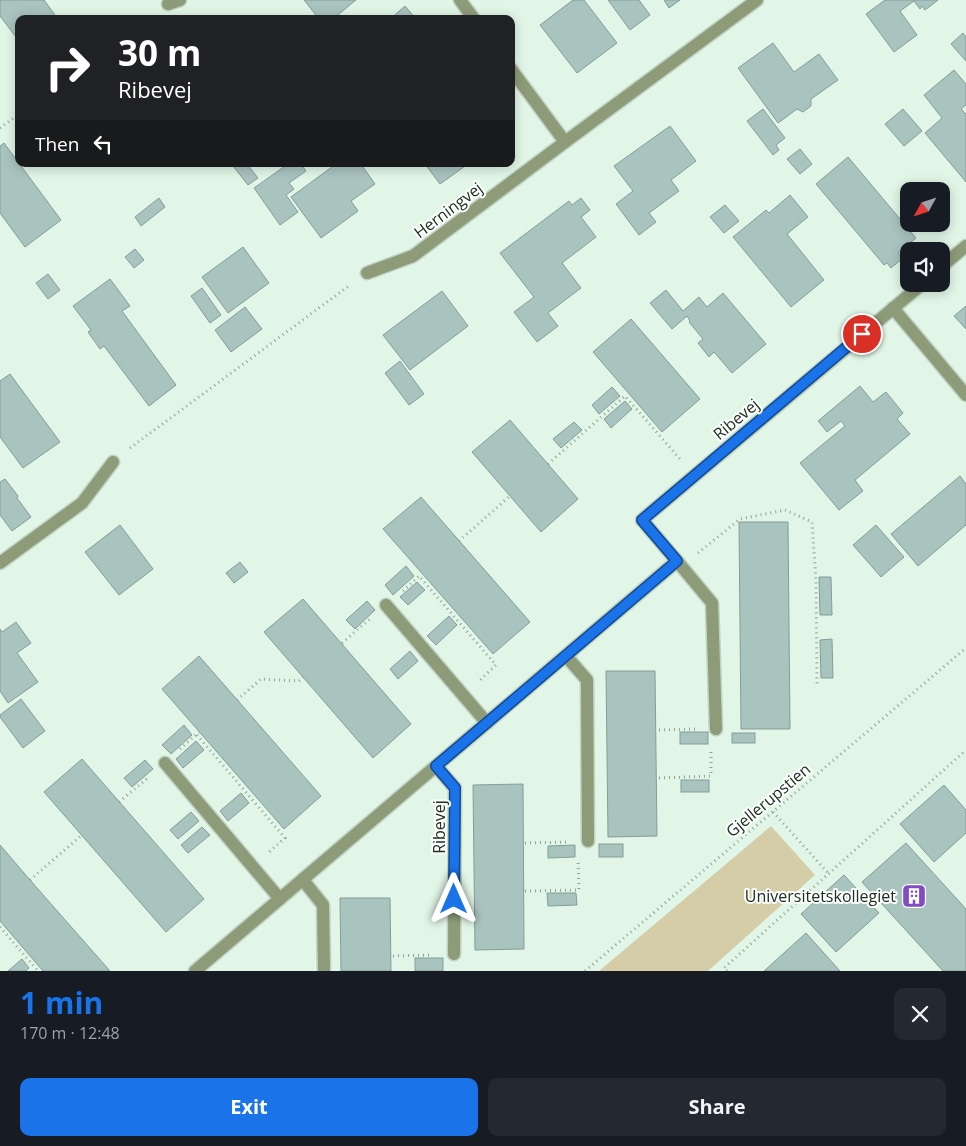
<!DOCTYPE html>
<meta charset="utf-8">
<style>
body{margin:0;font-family:"Open Sans",sans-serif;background:#242831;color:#f1f3f6;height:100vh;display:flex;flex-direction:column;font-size:19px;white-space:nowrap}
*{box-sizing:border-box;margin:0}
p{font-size:16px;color:#9ea1a6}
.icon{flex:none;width:28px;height:28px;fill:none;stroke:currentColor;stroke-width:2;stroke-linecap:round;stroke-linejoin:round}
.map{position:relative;height:971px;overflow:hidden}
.side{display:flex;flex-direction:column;background:#171b24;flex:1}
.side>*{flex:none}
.guide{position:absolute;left:15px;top:15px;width:500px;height:152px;border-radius:10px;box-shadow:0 2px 12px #0003;background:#202124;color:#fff;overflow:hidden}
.needle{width:32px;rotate:230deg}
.tools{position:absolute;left:900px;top:182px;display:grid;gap:10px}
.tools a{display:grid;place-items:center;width:50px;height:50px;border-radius:10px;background:#171b24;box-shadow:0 2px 12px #0003;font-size:25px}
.pin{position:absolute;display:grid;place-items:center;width:42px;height:42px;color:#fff;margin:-21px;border:2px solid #fff;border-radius:50%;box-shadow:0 1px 5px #0007}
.me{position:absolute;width:55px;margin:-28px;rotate:0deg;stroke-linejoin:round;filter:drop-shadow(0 0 4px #0008)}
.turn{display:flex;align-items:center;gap:18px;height:105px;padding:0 20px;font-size:22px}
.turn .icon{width:65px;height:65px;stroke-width:2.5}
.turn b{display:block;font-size:35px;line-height:42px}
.then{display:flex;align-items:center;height:48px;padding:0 20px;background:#0003;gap:10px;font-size:19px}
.round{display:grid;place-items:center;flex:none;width:52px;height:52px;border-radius:10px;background:#242831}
.head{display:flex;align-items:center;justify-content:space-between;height:85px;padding:0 20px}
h1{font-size:30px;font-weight:700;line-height:38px;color:#1a73e8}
.primary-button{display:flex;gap:10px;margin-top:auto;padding:10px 20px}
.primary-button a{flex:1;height:58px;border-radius:10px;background:#1a73e8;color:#fff;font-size:20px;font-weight:700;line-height:58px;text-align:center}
.primary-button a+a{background:#242831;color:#f1f3f6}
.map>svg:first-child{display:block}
.green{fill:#d5cda8}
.building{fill:#a9c3bf;stroke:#849d99}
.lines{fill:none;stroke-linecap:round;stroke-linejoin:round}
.minor-casing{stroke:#bfd2c4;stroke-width:15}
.path{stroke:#92a297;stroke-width:3;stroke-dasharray:1 4;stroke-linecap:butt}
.minor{stroke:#8d9b78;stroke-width:12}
.route-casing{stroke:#114b97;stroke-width:12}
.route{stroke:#1a73e8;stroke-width:9}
.labels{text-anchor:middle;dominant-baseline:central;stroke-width:4;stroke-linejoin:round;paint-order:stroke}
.street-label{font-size:16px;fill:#242c27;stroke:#fafefb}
.poi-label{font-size:16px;fill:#242c27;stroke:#fafefb;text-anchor:end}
</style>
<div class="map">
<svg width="966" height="971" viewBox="0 0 966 971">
<rect width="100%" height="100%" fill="#e1f6e7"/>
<!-- green -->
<path class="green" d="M 771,826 L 815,875 L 708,971 L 599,971 Z"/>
<!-- building -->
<g class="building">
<path d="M 0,0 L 44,0 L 58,19 L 19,19 L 19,41 L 0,16 Z"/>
<path d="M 304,0 L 356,0 L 333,19 L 319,19 Z"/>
<path d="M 573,0 L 584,0 L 617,43 L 577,73 L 540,25 Z"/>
<path d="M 608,0 L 639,0 L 650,15 L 630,30 Z"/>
<path d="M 664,0 L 680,0 L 669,8 Z"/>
<path d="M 885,0 L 938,0 L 925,10 L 922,6 L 920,9 L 914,1 L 900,11 L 917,35 L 894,52 L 866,14 Z"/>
<path d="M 405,6 L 416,19 L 390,19 Z"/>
<path d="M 963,33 L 966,37 L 966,61 L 951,44 Z"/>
<path d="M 773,43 L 794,72 L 819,54 L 838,80 L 811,99 L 811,106 L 803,112 L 797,109 L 778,123 L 738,68 Z"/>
<path d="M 954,70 L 966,84 L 966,105 L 961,109 L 966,114 L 966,182 L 925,133 L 942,118 L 924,95 Z"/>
<path d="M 763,109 L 785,138 L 776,145 L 779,150 L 773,155 L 747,121 Z"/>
<path d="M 903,109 L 922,131 L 904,146 L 885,124 Z"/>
<path d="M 670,126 L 696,161 L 671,180 L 679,191 L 649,213 L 656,222 L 639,235 L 616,204 L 633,191 L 614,166 Z"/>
<path d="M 4,143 L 61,220 L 25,247 L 0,213 L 0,146 Z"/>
<path d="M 800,149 L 812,164 L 800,174 L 787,159 Z"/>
<path d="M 848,157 L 916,238 L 898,253 L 903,258 L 891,268 L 887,263 L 884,265 L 816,184 Z"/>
<path d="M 236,164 L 247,164 L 258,178 L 248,185 L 233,166 Z"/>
<path d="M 288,164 L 301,164 L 306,171 L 289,183 L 294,189 L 286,195 L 298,212 L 280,225 L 254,188 Z"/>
<path d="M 336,164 L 361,164 L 375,184 L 351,201 L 358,211 L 321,238 L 291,197 Z"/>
<path d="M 425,164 L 468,164 L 440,184 Z"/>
<path d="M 790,195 L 808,217 L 787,234 L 824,280 L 791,307 L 733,237 L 766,210 L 769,213 Z"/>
<path d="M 159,198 L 165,207 L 141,226 L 135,217 Z"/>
<path d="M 581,198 L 590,210 L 581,217 L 596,237 L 562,263 L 581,288 L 548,313 L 558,326 L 537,342 L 514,312 L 534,297 L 500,253 L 569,201 L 572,205 Z"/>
<path d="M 725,205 L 739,221 L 724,233 L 710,217 Z"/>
<path d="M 243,247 L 269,283 L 228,313 L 202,277 Z"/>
<path d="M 135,249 L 144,260 L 134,268 L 125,257 Z"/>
<path d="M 48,274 L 60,290 L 48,299 L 36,283 Z"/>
<path d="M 110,279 L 130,306 L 122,311 L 176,385 L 149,406 L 104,346 L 100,349 L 88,332 L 91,330 L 73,306 Z"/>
<path d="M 202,288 L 221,315 L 210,323 L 191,296 Z"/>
<path d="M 666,290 L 683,311 L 699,297 L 707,307 L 723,293 L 766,344 L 732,373 L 714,352 L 709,357 L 698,343 L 703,339 L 689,322 L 690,321 L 687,316 L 672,329 L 650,303 Z"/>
<path d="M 442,291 L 468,326 L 410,370 L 383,335 Z"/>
<path d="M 966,306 L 966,329 L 954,316 Z"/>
<path d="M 245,307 L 262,329 L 231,352 L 215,330 Z"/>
<path d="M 631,319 L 700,399 L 662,432 L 593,352 Z"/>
<path d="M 400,361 L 424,394 L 409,405 L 385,373 Z"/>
<path d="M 10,374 L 60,442 L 23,468 L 0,437 L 0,381 Z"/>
<path d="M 860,386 L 873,402 L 886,392 L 903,413 L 897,419 L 910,434 L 855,480 L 863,491 L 839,510 L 800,463 L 845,426 L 841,421 L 827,432 L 818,421 Z"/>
<path d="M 612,387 L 620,396 L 599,414 L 592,405 Z"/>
<path d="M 625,401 L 632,409 L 611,428 L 604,419 Z"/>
<path d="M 510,420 L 578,499 L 541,532 L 472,452 Z"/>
<path d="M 574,422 L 582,430 L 561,448 L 553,439 Z"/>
<path d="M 960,476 L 966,484 L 966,525 L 918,566 L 891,534 Z"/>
<path d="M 5,479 L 18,496 L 17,498 L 31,517 L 12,531 L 0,515 L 0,482 Z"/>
<path d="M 421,497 L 530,622 L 493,654 L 383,529 Z"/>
<path d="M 739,522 L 788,522 L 790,729 L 741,729 Z"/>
<path d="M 120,525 L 153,569 L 119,595 L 85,552 Z"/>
<path d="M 876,525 L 904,557 L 881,577 L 853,545 Z"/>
<path d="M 240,562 L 248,572 L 234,583 L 226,573 Z"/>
<path d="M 406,566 L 414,576 L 393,595 L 385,585 Z"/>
<path d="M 819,577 L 831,577 L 832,615 L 820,615 Z"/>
<path d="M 417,582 L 425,590 L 408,605 L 400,597 Z"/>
<path d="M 303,599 L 411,724 L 373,758 L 264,632 Z"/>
<path d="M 367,601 L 375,610 L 355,629 L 346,620 Z"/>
<path d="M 449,616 L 457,625 L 436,645 L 427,636 Z"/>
<path d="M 16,622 L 31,643 L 17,653 L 38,682 L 8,703 L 0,691 L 0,629 L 2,632 Z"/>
<path d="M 832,639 L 833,678 L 821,678 L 820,640 Z"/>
<path d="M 410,651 L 418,661 L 398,679 L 390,669 Z"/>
<path d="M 199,656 L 321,796 L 284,829 L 162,689 Z"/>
<path d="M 606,671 L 655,671 L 657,836 L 608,837 Z"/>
<path d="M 21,699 L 45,731 L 23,748 L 0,717 L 0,715 Z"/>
<path d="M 184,725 L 192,735 L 171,754 L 162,745 Z"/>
<rect x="680" y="732" width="28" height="12"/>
<rect x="732" y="733" width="23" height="10"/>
<path d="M 196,741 L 204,750 L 183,768 L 176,759 Z"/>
<path d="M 82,759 L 204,899 L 166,932 L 44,792 Z"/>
<path d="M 145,760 L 153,769 L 132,787 L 124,778 Z"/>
<rect x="681" y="780" width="28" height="12"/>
<path d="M 523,784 L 524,949 L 475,950 L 473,785 Z"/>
<path d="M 944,785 L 966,810 L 966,833 L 934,862 L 900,824 Z"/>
<path d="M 241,793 L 249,803 L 228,821 L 220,811 Z"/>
<path d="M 191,812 L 199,821 L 178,839 L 170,830 Z"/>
<path d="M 202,827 L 210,835 L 188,853 L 181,845 Z"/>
<path d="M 906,843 L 966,909 L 966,971 L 943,971 L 862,882 Z"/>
<rect x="599" y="844" width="24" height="13"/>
<path d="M 0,845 L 30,880 L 110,971 L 43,971 L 0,921 Z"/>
<path d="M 575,845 L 575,857 L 548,858 L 548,846 Z"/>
<path d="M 844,875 L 879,913 L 836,952 L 801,914 Z"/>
<path d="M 547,893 L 576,893 L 577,905 L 548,906 Z"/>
<path d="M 340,898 L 390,898 L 391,971 L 341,971 Z"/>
<path d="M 806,933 L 840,971 L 764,971 Z"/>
<rect x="415" y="958" width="28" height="13"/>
<path d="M 22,959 L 29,968 L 26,971 L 8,971 Z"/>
</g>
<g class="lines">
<defs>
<g id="minor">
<path d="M 460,0 L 474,19"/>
<path d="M 168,4 L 180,0"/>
<path d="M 511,69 L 565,142"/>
<path d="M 941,267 L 966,246"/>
<path d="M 367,273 L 413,256 L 565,142 L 757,0"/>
<path d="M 893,308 L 966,395"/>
<path d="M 677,561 L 712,603 L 716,729"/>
<path d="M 0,563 L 82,503 L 113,462"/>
<path d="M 386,605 L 487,723"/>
<path d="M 566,656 L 587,680 L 588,841"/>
<path d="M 165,763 L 280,899"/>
<path d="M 436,766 L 455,788 L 454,954"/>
<path d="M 303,880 L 323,905 L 324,971"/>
<path d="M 195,971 L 677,561 L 642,520 L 922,284"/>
</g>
</defs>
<!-- minor casing -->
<use href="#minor" class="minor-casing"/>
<!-- path -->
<g class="path">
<path d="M 0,128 L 19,114"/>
<path d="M 130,448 L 350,285"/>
<path d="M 548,464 L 625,396 L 680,459"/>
<path d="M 459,541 L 510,496"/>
<path d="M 698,553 L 740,519 L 785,510 L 812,522 L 816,580 L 817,684"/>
<path d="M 403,591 L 419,576 L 496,665 L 479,681"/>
<path d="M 342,643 L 370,619"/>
<path d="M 237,700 L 261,679 L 299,681 L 303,677"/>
<path d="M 659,730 L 696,729"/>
<path d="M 197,735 L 285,838 L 269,852"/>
<path d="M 180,749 L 199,732"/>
<path d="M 659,778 L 711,776 L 711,750"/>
<path d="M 119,802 L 149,777"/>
<path d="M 773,812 L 829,874"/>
<path d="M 525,843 L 567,842"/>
<path d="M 30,880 L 82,835"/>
<path d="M 525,891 L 579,890 L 578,859"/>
<path d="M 0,927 L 38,971"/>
<path d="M 393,956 L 432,955"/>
<path d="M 585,971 L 966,648"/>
<path d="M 727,971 L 724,968 L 966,750"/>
</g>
<!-- minor -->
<use href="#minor" class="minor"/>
</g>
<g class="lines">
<defs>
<path id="route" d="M 454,899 L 455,788 L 436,766 L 677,561 L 642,520 L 862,334"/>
</defs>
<!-- route casing -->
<use href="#route" class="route-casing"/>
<!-- route -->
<use href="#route" class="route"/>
</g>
<!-- icons -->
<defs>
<symbol id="building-square" viewBox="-11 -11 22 22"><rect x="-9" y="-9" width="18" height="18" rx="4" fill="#804dc5" stroke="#fafefb"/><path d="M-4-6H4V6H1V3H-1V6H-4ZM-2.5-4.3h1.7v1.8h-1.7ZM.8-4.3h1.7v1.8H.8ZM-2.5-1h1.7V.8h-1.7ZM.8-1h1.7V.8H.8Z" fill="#fff"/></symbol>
</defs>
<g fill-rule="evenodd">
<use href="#building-square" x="900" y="882" width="28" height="28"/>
</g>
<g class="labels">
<!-- street labels -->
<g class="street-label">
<text transform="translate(448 210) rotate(-37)">Herningvej</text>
<text transform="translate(736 419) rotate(-40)">Ribevej</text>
<text transform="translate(768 800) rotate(-40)">Gjellerupstien</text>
<text transform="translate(439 827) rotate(-90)">Ribevej</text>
</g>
<!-- poi labels -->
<g class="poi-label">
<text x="896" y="896">Universitetskollegiet</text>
</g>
</g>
</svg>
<div class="tools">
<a><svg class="needle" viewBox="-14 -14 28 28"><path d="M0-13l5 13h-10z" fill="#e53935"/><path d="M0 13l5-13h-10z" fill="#9ea1a6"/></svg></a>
<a><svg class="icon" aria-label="sound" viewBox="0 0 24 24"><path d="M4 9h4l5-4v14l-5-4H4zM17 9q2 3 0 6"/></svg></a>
</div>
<div class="pin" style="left:862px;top:334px;background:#d93025"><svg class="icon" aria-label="arrive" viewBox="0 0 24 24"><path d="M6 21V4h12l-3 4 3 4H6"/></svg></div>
<svg class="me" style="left:454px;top:899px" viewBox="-20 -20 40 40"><path d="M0-17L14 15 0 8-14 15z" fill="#1a73e8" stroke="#fff" stroke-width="4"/></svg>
<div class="guide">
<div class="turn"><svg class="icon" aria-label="right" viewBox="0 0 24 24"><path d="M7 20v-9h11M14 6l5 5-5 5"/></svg><div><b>30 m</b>Ribevej</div></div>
<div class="then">Then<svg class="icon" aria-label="left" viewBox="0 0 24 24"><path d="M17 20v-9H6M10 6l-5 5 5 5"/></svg></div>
</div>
</div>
<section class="side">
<div class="head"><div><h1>1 min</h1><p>170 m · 12:48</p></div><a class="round"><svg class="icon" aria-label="close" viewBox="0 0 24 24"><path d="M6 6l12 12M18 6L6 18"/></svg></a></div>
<div class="primary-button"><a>Exit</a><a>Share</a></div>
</section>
